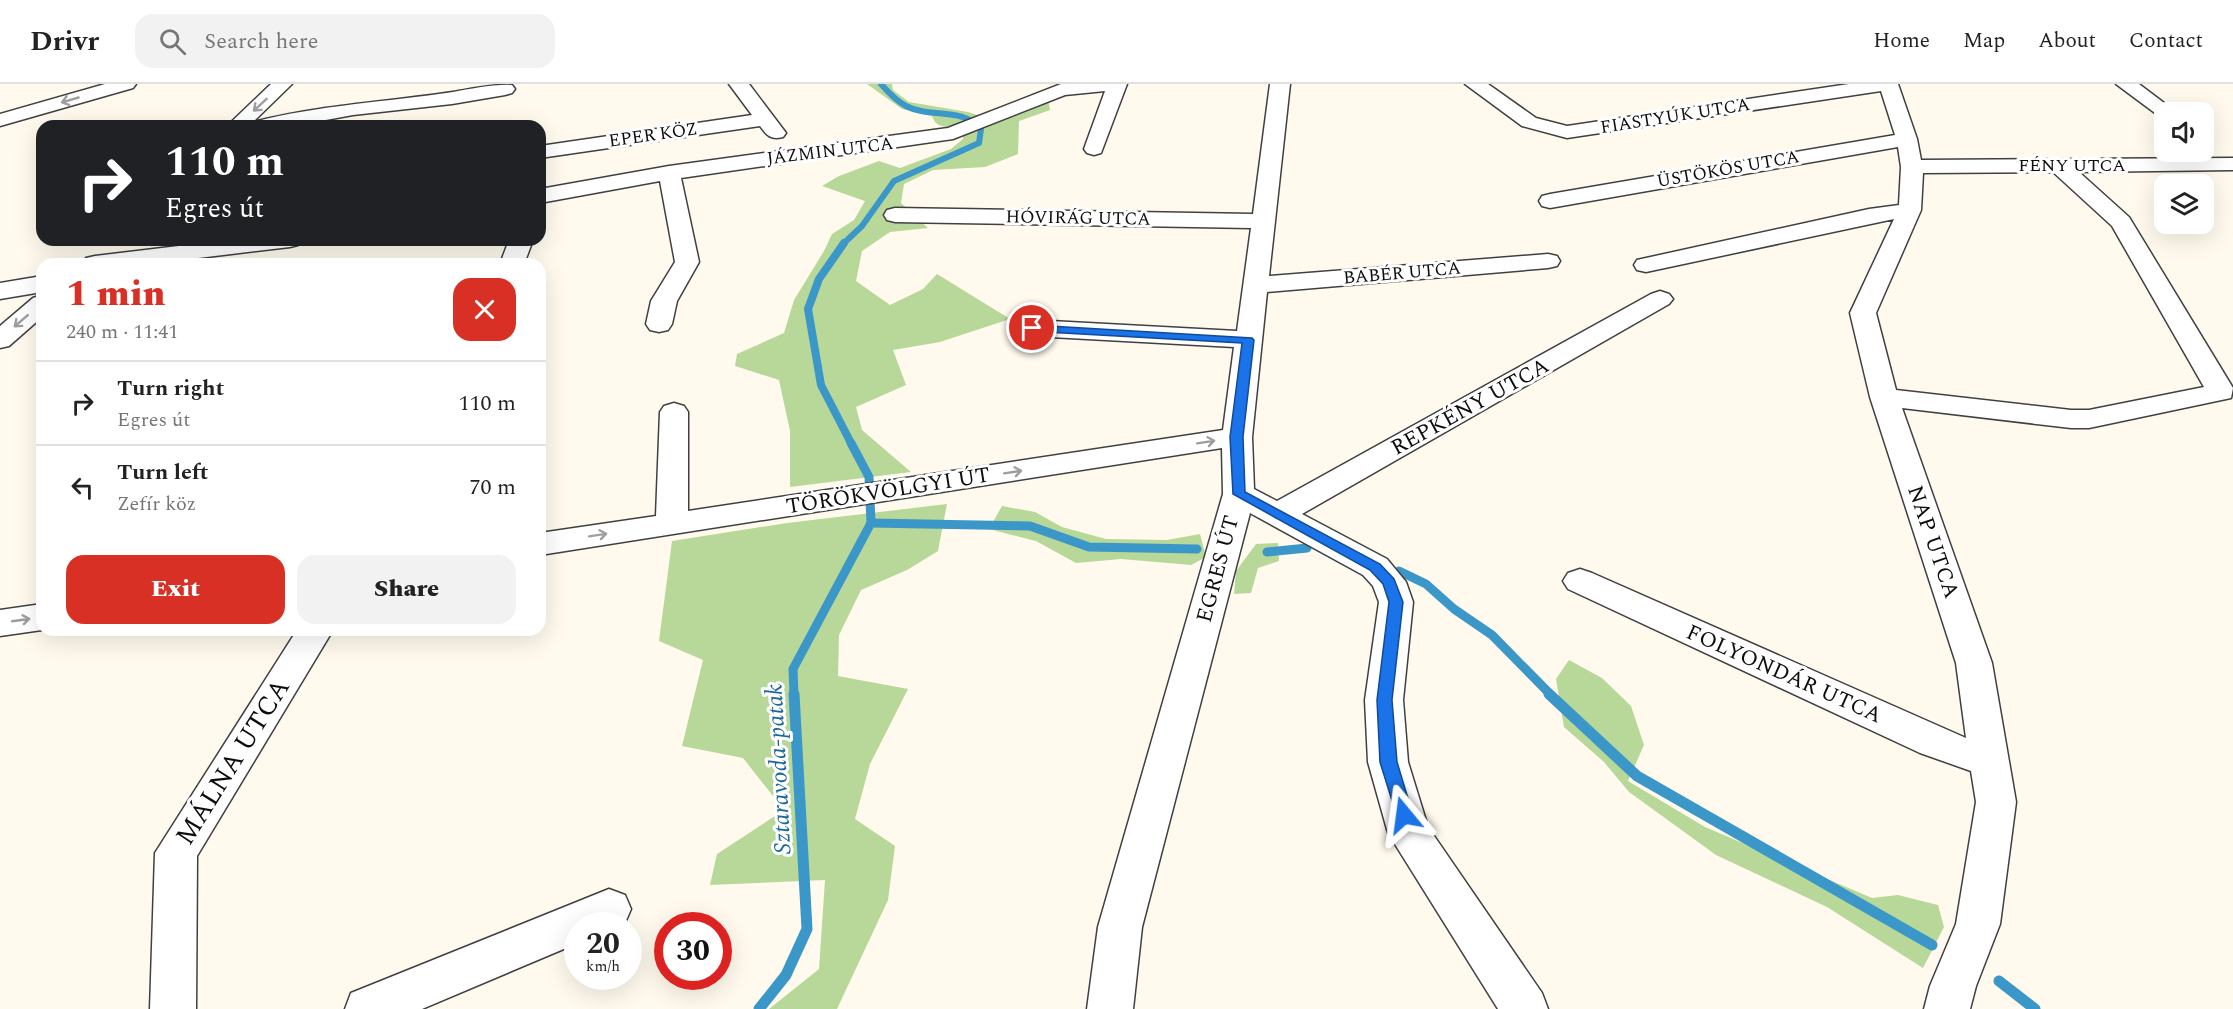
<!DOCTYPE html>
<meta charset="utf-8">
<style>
body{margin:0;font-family:Spectral,serif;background:#f2f2f2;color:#222;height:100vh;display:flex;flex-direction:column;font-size:22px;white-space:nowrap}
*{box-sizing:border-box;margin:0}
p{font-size:20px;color:#767676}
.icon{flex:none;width:33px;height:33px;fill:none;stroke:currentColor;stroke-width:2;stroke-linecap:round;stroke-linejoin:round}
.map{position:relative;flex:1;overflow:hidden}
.details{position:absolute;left:36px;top:174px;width:510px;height:378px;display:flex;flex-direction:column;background:#fff;border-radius:18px;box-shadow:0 6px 24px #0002}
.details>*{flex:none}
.hud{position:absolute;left:36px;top:36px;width:510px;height:126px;border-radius:18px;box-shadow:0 6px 24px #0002;background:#202124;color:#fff;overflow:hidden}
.controls{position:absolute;left:2154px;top:18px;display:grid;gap:12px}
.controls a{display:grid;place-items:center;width:60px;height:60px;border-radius:12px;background:#fff;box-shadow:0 6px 24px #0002;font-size:30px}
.speed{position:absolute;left:564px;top:828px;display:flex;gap:12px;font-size:30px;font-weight:700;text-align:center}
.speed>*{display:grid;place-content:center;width:78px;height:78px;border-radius:50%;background:#fff;box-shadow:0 6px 24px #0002;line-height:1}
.speed small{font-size:15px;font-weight:400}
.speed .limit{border:9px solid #d22;background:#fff;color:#111}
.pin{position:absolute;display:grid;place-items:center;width:51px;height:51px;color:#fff;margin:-26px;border:3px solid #fff;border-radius:50%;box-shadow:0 2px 6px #0007}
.me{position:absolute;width:66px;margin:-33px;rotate:344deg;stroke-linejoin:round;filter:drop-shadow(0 0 4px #0008)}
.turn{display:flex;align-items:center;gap:21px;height:126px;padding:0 30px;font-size:27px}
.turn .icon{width:78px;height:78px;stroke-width:2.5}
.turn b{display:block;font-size:42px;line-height:51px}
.round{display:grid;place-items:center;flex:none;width:63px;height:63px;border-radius:18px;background:#f2f2f2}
.headline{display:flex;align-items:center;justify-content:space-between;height:102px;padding:0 30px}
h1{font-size:36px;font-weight:800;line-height:45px;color:#d93025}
.button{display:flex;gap:12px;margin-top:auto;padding:12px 30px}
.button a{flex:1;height:69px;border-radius:18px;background:#d93025;color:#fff;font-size:24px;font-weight:800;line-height:69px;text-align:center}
.button a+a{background:#f2f2f2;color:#222}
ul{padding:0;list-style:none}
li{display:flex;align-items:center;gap:18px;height:84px;padding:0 30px;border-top:2px solid #e0e0e0}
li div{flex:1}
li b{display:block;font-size:22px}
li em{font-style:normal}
header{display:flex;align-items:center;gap:36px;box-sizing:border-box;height:84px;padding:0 30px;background:#fff;border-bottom:2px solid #e0e0e0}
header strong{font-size:28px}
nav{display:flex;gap:33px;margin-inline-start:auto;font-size:21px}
.search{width:420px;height:54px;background:#f2f2f2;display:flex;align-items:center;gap:15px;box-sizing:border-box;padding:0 21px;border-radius:18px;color:#767676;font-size:22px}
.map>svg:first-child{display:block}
.forest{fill:#b7d898}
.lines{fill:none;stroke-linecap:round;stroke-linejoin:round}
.stream-far3{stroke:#3c97c9;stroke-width:6}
.stream-far2{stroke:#3c97c9;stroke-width:8}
.stream-far1{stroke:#3c97c9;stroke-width:9}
.stream{stroke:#3c97c9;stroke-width:11}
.minor-casing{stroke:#404040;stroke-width:3}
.minor{fill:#fff;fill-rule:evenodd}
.oneway{stroke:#9e9e9e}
.route{fill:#1a73e8;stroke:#114b97;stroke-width:1.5}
.labels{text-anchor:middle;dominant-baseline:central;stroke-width:6;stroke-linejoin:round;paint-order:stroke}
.far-street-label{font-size:18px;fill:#0d0d0d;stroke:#fff}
.street-label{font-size:22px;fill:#0d0d0d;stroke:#fff}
.water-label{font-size:24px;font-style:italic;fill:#1a689b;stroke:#fff}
.near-street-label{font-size:27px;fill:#0d0d0d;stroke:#fff}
</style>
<header>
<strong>Drivr</strong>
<div class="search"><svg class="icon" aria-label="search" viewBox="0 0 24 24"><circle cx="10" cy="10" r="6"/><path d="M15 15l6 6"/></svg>Search here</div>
<nav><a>Home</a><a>Map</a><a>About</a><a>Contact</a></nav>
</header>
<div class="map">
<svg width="2233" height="925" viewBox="0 0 2233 925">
<rect width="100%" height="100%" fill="#fffaed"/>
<!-- forest -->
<g class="forest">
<path d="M 867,0 L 892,0 L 893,6 L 909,18 L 968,28 L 984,33 C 970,38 938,53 932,32 L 902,25 Z"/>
<path d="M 1048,15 L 1050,26 L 1019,37 L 1018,70 L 985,83 L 933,86 L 904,100 L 901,119 L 928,144 L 890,148 L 862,167 L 856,197 L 890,221 L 923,205 L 937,190 L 1010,235 L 940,258 L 893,266 L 906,301 L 856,323 L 862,346 L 911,388 L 790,403 L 790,347 L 779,296 L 735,282 L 737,270 L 784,249 L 794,216 L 824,167 L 832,150 L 854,136 L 865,117 L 822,102 L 839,92 L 879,77 L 900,84 L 951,65 L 963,55 L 963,50 Z"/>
<path d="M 947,420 L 938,467 L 907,486 L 861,506 L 839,551 L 838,592 L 908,605 L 870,680 L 855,735 L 895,762 L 888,816 L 837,925 L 769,925 L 819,885 L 825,796 L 710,801 L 717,770 L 784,726 L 743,674 L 682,662 L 703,576 L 659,557 L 672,457 L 787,439 Z"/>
<path d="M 1002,422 L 1035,428 L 1062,443 L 1106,455 L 1167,456 L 1200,450 L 1206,473 L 1191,481 L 1121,475 L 1076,479 L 1036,457 L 989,445 Z"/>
<path d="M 1278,459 L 1279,477 L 1258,484 L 1251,509 L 1234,510 L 1236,487 L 1256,460 Z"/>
<path d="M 1569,576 L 1602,594 L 1631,622 L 1644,661 L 1628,697 L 1705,743 L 1872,814 L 1898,811 L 1938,821 L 1944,843 L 1923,884 L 1827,823 L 1716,771 L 1629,708 L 1604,678 L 1564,643 L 1556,595 Z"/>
</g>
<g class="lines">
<!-- stream-far3 -->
<path class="stream-far3" d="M 843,160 L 862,142 L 894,97 L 979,59 L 981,45 C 961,22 931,35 906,22 C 896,17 888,8 881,0"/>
<!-- stream-far2 -->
<path class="stream-far2" d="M 844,159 L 819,195 L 808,225 L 821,301 L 852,361"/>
<!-- stream-far1 -->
<g class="stream-far1">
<path d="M 871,439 L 1030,442 L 1089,463 L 1197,465"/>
<path d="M 1267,468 L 1307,464"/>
<path d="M 1399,487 L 1426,500 L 1454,525 L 1492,551 L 1551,611"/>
<path d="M 794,611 L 793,585 L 871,439 L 869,393 L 851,359"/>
</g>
<!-- stream -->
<g class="stream">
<path d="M 1549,610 L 1637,692 L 1932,861"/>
<path d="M 1999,897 L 2035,925"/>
<path d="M 759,925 L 786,891 L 807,845 L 794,610"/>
</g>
<defs>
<g id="minor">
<path d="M 105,0 L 136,0 L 133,4 L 0,42 L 0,30 Z"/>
<path d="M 271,0 L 292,0 L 253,38 C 319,21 386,18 453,8 C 471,5 493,0 512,1 L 515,5 L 512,9 L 505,11 L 452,20 L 353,31 L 293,42 L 250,42 L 252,39 L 249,42 L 227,42 Z"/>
<path d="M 729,0 L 749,0 L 786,49 L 783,53 C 771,56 767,52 760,42 L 540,74 L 540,62 L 752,31 Z"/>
<path d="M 1061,0 L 1127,0 L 1101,69 L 1094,71 L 1087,69 L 1084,65 L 1105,7 L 1065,11 L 953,55 L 681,94 L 699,178 L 677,217 L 672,240 L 668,246 L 659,248 L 650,246 L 646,240 L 651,217 L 675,178 L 660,97 L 540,119 L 540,105 L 669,82 L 948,44 Z"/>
<path d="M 1270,0 L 1290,0 L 1269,192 L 1548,170 L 1557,172 L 1560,177 L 1557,182 L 1548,184 L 1267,208 L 1252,353 L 1254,405 L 1277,417 L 1651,210 L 1660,207 L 1669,210 L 1673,215 L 1669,220 L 1302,430 L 1387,475 L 1406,498 L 1413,518 L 1403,616 L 1408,678 L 1428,743 L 1542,909 L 1548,925 L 1498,925 L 1388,749 L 1368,678 L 1365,616 L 1379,518 L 1373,502 L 1363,491 L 1250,429 L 1142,843 L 1133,925 L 1087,925 L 1098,843 L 1223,410 L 1222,364 L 540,471 L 540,449 L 656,432 L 660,328 L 664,322 L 674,319 L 684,322 L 688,328 L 688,427 L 1223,346 L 1234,263 L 1032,252 L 1023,250 L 1019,244 L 1023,238 L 1032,236 L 1237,247 L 1251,144 L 895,138 L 887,136 L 884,131 L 887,126 L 895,124 L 1253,130 Z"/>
<path d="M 1465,0 L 1488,0 L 1536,34 L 1567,42 L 1849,0 L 1898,0 L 1917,55 L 1921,76 L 2233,74 L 2233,86 L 2079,88 L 2129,133 L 2233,304 L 2231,314 L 2089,344 L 2071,344 L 1902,324 L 1992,579 L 2016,718 L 2000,840 L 1976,902 L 1970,925 L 1924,925 L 1930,902 L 1956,840 L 1976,718 L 1971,687 L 1920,669 L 1568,505 L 1563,497 L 1568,489 L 1580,485 L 1592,489 L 1966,654 L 1956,579 L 1870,313 L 1850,229 L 1894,135 L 1646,188 L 1637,186 L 1634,181 L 1637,176 L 1646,174 L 1869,125 L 1899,121 L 1901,83 L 1898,63 L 1550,124 L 1542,122 L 1539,117 L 1542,112 L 1550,110 L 1895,51 L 1881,7 L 1567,54 L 1522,42 ZM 2053,88 L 2112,142 L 2204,303 L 2089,326 L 2071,326 L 1896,306 L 1876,229 L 1921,126 L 1923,89 Z"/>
<path d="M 2116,0 L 2139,0 L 2176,28 L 2164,28 L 2164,34 L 2159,32 Z"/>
<path d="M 229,156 L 302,156 L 298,161 L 290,163 L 148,180 L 83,179 L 86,174 L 95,172 Z"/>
<path d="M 509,156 L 533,156 L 524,180 L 500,180 Z"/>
<path d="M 42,192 L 42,208 L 0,215 L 0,199 Z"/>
<path d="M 42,211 L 42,233 L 9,262 L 0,264 L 0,242 L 33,214 Z"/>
<path d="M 42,520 L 42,546 L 0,552 L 0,526 Z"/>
<path d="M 297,546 L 333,546 L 197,772 L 196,925 L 150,925 L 155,769 Z"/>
<path d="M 609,805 L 625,811 L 631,825 L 625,839 L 618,842 L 578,842 L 578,859 L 422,925 L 345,925 L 351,909 Z"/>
</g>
</defs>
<!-- minor casing -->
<use href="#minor" class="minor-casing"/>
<!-- minor -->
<use href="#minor" class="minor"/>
</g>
<!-- one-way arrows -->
<defs><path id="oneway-shaft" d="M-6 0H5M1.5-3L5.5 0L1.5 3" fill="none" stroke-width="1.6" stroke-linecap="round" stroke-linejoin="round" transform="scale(1.5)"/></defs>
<g class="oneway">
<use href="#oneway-shaft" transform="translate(70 16) rotate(164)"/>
<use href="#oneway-shaft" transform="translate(260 21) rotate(137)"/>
<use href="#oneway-shaft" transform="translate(21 237) rotate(139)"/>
<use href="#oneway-shaft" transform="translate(1206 358) rotate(-9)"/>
<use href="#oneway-shaft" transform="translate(1013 388) rotate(-9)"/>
<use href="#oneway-shaft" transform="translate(598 451) rotate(-9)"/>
<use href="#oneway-shaft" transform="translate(21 536) rotate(-8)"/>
</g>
<!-- route -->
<path class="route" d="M 1032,241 L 1252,254 L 1254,256 L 1243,353 L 1245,408 L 1380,480 L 1394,495 L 1403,518 L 1392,616 L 1397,678 L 1413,731 L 1410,736 L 1404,738 L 1398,736 L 1380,678 L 1377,616 L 1389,518 L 1383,500 L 1370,486 L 1233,410 L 1230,353 L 1242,259 L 1028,247 L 1028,242 Z"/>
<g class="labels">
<!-- far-street labels -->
<g class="far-street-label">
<text transform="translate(1675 32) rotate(-9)">FIASTYÚK UTCA</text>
<text transform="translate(653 51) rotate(-8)">EPER KÖZ</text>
<text transform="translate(830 67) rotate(-7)">JÁZMIN UTCA</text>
<text x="2072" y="81">FÉNY UTCA</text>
<text transform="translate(1728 85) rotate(-10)">ÜSTÖKÖS UTCA</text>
<text transform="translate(1078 134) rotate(1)">HÓVIRÁG UTCA</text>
<text transform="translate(1402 189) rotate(-5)">BABÉR UTCA</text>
</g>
<!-- street labels -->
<g class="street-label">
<text transform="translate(1470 323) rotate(-29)">REPKÉNY UTCA</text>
<text transform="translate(888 407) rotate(-9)">TÖRÖKVÖLGYI ÚT</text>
<text transform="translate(1933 458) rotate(71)">NAP UTCA</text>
<text transform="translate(1218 485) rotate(-75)">EGRES ÚT</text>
<text transform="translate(1784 590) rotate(24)">FOLYONDÁR UTCA</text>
</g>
<!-- water labels -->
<g class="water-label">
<text transform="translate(779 685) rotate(-93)">Sztaravoda-patak</text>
</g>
<!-- near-street labels -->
<g class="near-street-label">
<text transform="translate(233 678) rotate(-58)">MÁLNA UTCA</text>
</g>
</g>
</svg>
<div class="controls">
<a><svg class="icon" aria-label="sound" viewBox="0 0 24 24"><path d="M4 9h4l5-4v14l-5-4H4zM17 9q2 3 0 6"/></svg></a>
<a><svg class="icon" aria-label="layers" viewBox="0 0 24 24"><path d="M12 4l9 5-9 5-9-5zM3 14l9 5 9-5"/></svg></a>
</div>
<div class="speed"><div>20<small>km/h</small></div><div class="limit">30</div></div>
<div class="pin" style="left:1032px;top:244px;background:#d93025"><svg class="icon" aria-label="arrive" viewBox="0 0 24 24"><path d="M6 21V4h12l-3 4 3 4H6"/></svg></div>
<svg class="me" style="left:1404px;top:731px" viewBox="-20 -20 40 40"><path d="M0-17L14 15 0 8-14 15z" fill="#1a73e8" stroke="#fff" stroke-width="4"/></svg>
<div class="hud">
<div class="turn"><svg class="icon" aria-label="right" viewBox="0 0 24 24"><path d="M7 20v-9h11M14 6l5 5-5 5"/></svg><div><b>110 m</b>Egres út</div></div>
</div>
<section class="details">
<div class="headline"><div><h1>1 min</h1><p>240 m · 11:41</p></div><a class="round" style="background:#d93025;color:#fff"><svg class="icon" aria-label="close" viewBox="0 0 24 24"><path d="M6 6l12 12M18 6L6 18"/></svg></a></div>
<ul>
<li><svg class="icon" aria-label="right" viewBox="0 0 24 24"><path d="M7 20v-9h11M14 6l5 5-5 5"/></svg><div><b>Turn right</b><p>Egres út</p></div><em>110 m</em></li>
<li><svg class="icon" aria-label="left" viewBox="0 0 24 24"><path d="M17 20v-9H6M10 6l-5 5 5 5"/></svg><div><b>Turn left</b><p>Zefír köz</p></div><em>70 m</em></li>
</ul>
<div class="button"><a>Exit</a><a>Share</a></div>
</section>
</div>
